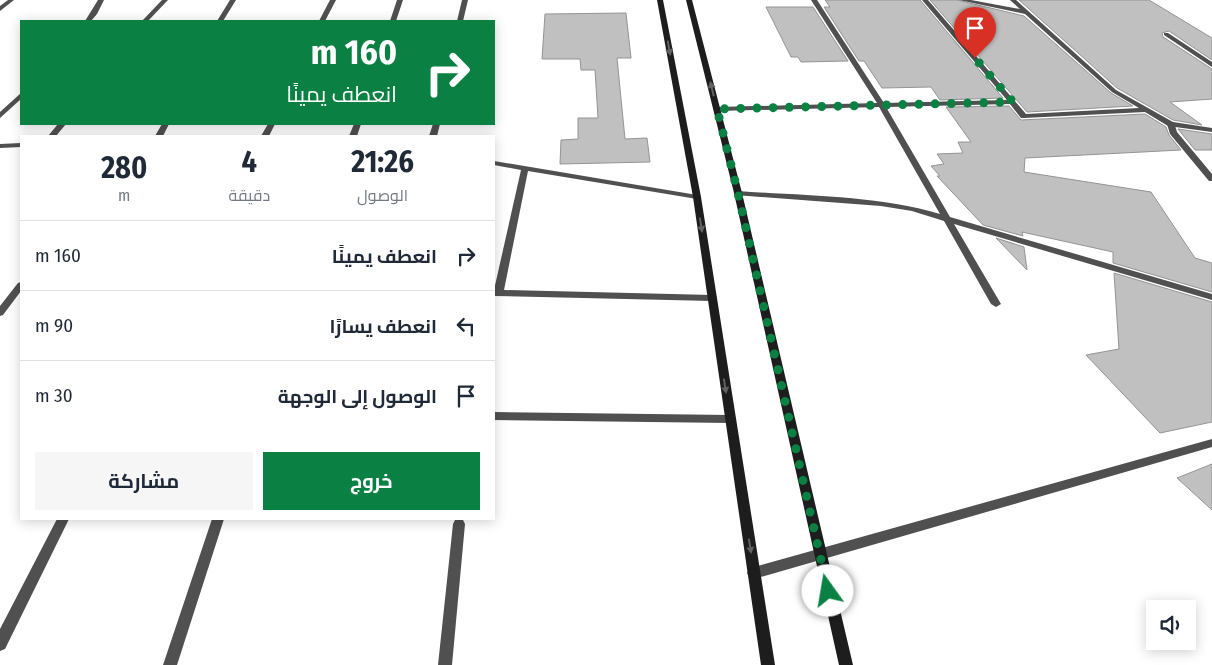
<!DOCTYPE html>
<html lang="ar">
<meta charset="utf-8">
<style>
body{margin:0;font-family:"Fira Sans Condensed",Cairo,sans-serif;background:#f6f6f7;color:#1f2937;direction:rtl;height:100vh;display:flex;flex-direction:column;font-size:19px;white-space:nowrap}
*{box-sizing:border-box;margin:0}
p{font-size:16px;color:#747a83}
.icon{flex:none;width:28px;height:28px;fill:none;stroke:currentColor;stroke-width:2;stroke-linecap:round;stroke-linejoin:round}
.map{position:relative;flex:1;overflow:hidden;direction:ltr}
.drawer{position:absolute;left:20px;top:135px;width:475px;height:385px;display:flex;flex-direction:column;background:#fff;border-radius:0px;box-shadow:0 2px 12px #0003;direction:rtl}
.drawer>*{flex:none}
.banner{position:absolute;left:20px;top:20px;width:475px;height:105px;border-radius:0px;box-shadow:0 2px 12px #0003;direction:rtl;background:#0b8043;color:#fff;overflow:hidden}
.tools{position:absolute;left:1146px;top:600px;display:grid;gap:10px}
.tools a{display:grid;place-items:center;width:50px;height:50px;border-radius:0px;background:#fff;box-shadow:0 2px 12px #0003;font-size:25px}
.pin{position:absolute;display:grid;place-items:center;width:42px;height:42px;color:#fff;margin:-51px -21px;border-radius:50% 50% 50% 0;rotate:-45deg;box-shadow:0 0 5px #0007}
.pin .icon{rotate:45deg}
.me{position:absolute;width:55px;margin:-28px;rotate:347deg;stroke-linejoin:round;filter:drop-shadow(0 0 4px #0008)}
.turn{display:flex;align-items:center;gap:18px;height:105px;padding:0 15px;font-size:22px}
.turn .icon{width:65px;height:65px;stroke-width:2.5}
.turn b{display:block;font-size:35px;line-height:42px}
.eta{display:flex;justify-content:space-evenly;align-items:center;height:85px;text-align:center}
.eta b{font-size:30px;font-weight:700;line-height:35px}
.button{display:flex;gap:10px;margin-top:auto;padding:10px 15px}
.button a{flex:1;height:58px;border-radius:0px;background:#0b8043;color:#fff;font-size:20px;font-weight:700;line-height:58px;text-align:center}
.button a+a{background:#f6f6f7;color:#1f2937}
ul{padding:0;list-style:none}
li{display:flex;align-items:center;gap:15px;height:70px;padding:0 15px;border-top:1px solid #e0e1e3}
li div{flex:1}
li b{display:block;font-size:19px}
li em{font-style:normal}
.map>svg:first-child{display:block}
.building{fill:#c0c0c0;stroke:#949494}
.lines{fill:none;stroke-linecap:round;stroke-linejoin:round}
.service{fill:#505050;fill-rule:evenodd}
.minor{fill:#505050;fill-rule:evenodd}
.secondary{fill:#1d1d1d;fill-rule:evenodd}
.oneway{fill:#616161}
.route{stroke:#0b8043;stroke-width:9;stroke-dasharray:0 16.2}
</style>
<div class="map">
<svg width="1212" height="665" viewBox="0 0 1212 665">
<rect width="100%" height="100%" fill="#fff"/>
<!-- building -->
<g class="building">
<path d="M 825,0 L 920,0 L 1003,98 L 940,100 L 931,87 L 882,88 L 864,61 L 859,61 L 824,7 L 830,7 Z"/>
<path d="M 930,0 L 957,0 L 1024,16 L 1111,93 L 1133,106 L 1027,112 Z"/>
<path d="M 1019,0 L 1149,0 L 1212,38 L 1212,60 L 1169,31 L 1162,33 L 1163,37 L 1212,69 L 1212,99 L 1170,102 L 1202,125 L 1173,120 L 1117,88 Z"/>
<path d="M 766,7 L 813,7 L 848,61 L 801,62 L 798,57 L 791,57 Z"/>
<path d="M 626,13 L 631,58 L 617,58 L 625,139 L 647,138 L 650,162 L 560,164 L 561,140 L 578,139 L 578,118 L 598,118 L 595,70 L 581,70 L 580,59 L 542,59 L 545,14 Z"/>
<path d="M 1009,106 L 1021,120 L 1145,114 L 1166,127 L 1169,135 L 1181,150 L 1025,158 L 1024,172 L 1151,192 L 1195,258 L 1212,263 L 1212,292 L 1113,263 L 1113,252 L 1022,232 L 1023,236 L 983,225 L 937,176 L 940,176 L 931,166 L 944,164 L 937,154 L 963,153 L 958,142 L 971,142 L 946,107 Z"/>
<path d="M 1178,129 L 1212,134 L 1212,150 L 1195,150 Z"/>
<path d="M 996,238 L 1024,247 L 1027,270 Z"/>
<path d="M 1114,273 L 1212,302 L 1212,422 L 1160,433 L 1086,355 L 1119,349 Z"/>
<path d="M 1212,464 L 1212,510 L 1177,478 Z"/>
</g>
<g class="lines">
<!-- service -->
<g class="service">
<path d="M 1168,122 L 1174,122 L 1177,132 L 1212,174 L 1212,181 L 1209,181 L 1170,134 L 1167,124 Z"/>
<path d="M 57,519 L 69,519 L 5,649 L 0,651 L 0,629 Z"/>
<path d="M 459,519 L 463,520 L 465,524 L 452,665 L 438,665 L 453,524 L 455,520 Z"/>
</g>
<!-- minor -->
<g class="minor">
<path d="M 8,0 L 14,0 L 0,11 L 0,6 Z"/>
<path d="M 98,0 L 104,0 L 97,14 L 91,21 L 85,21 Z"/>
<path d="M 162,0 L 168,0 L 148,21 L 142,21 Z"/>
<path d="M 230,0 L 236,0 L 223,21 L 217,21 Z"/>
<path d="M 330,0 L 336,0 L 325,21 L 319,21 Z"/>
<path d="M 397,0 L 403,0 L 396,21 L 390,21 Z"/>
<path d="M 462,0 L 468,0 L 463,21 L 457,21 Z"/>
<path d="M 811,0 L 817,0 L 884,103 L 1007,100 L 922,0 L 928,0 L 1026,114 L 1139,108 L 1112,92 L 1025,14 L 959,0 L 971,0 L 1020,9 L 1010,0 L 1016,0 L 1116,90 L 1173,122 L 1212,128 L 1212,132 L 1168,126 L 1145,112 L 1024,118 L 1021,118 L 1010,104 L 886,107 L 950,217 L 1212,294 L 1212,300 L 954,224 L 1001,304 L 996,307 L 991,304 L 944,221 L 912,211 L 881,206 L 735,195 L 734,193 L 738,191 C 805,196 875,195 940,214 L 879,107 L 717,111 L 713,109 L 717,107 L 877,103 Z"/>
<path d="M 1164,33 L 1168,33 L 1212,62 L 1212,67 L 1164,35 Z"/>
<path d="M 21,93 L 21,99 L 0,118 L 0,112 Z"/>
<path d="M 58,124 L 66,124 L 56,136 L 48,136 Z"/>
<path d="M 162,124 L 169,124 L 163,136 L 155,136 Z"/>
<path d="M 268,124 L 275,124 L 269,136 L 261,136 Z"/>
<path d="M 354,124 L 361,124 L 357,136 L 349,136 Z"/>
<path d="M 433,124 L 440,124 L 437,136 L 429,136 Z"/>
<path d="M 21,143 L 21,147 L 0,148 L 0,144 Z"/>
<path d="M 494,161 L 697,195 L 701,197 L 697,199 L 528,171 L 504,290 L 712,295 L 717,298 L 712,301 L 494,296 L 494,290 L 521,170 L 494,165 Z"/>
<path d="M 21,282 L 21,291 L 3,315 L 0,316 L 0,306 L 18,283 Z"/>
<path d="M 494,412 L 730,415 L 734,416 L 736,419 L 734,422 L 730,423 L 494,420 Z"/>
<path d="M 1212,439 L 1212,447 L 754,579 L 749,577 L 747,573 L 749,569 L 754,567 Z"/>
<path d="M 212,519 L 224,519 L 177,665 L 163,665 Z"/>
</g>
<!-- secondary -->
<g class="secondary">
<path d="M 657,0 L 663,0 L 701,197 L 775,665 L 761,665 L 693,197 Z"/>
<path d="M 686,0 L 692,0 L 742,193 L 853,665 L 839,665 L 734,193 Z"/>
</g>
</g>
<!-- one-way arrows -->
<defs><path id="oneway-solid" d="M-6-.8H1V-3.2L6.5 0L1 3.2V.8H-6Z" transform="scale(1.25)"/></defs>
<g class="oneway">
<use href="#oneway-solid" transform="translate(669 48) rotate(80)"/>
<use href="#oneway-solid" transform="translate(712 89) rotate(-104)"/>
<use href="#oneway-solid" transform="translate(701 225) rotate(81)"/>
<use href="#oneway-solid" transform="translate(725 386) rotate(81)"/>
<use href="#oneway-solid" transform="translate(750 546) rotate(81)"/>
</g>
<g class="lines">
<!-- route -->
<path class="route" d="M 828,591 L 738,193 L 717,109 L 1013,102 L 975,58"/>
</g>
</svg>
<div class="tools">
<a><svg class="icon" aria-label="sound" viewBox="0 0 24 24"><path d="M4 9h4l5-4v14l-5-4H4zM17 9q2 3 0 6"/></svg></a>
</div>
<div class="pin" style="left:975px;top:58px;background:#d93025"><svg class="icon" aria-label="arrive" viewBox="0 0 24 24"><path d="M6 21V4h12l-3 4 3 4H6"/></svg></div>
<svg class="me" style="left:828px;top:591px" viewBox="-20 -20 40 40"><circle r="19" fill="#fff"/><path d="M0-13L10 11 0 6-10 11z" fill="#0b8043"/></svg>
<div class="banner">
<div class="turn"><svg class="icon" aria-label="right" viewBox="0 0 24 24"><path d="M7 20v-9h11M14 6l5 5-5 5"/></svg><div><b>160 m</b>انعطف يمينًا</div></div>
</div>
<section class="drawer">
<div class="eta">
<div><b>21:26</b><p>الوصول</p></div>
<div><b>4</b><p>دقيقة</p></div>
<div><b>280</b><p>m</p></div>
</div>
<ul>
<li><svg class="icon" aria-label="right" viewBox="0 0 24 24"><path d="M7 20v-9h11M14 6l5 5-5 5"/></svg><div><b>انعطف يمينًا</b></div><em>160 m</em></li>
<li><svg class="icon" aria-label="left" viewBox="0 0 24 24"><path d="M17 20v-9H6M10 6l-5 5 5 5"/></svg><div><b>انعطف يسارًا</b></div><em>90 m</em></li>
<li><svg class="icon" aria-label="arrive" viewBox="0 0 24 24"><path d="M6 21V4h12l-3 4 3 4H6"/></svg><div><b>الوصول إلى الوجهة</b></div><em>30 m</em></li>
</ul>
<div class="button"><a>خروج</a><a>مشاركة</a></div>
</section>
</div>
